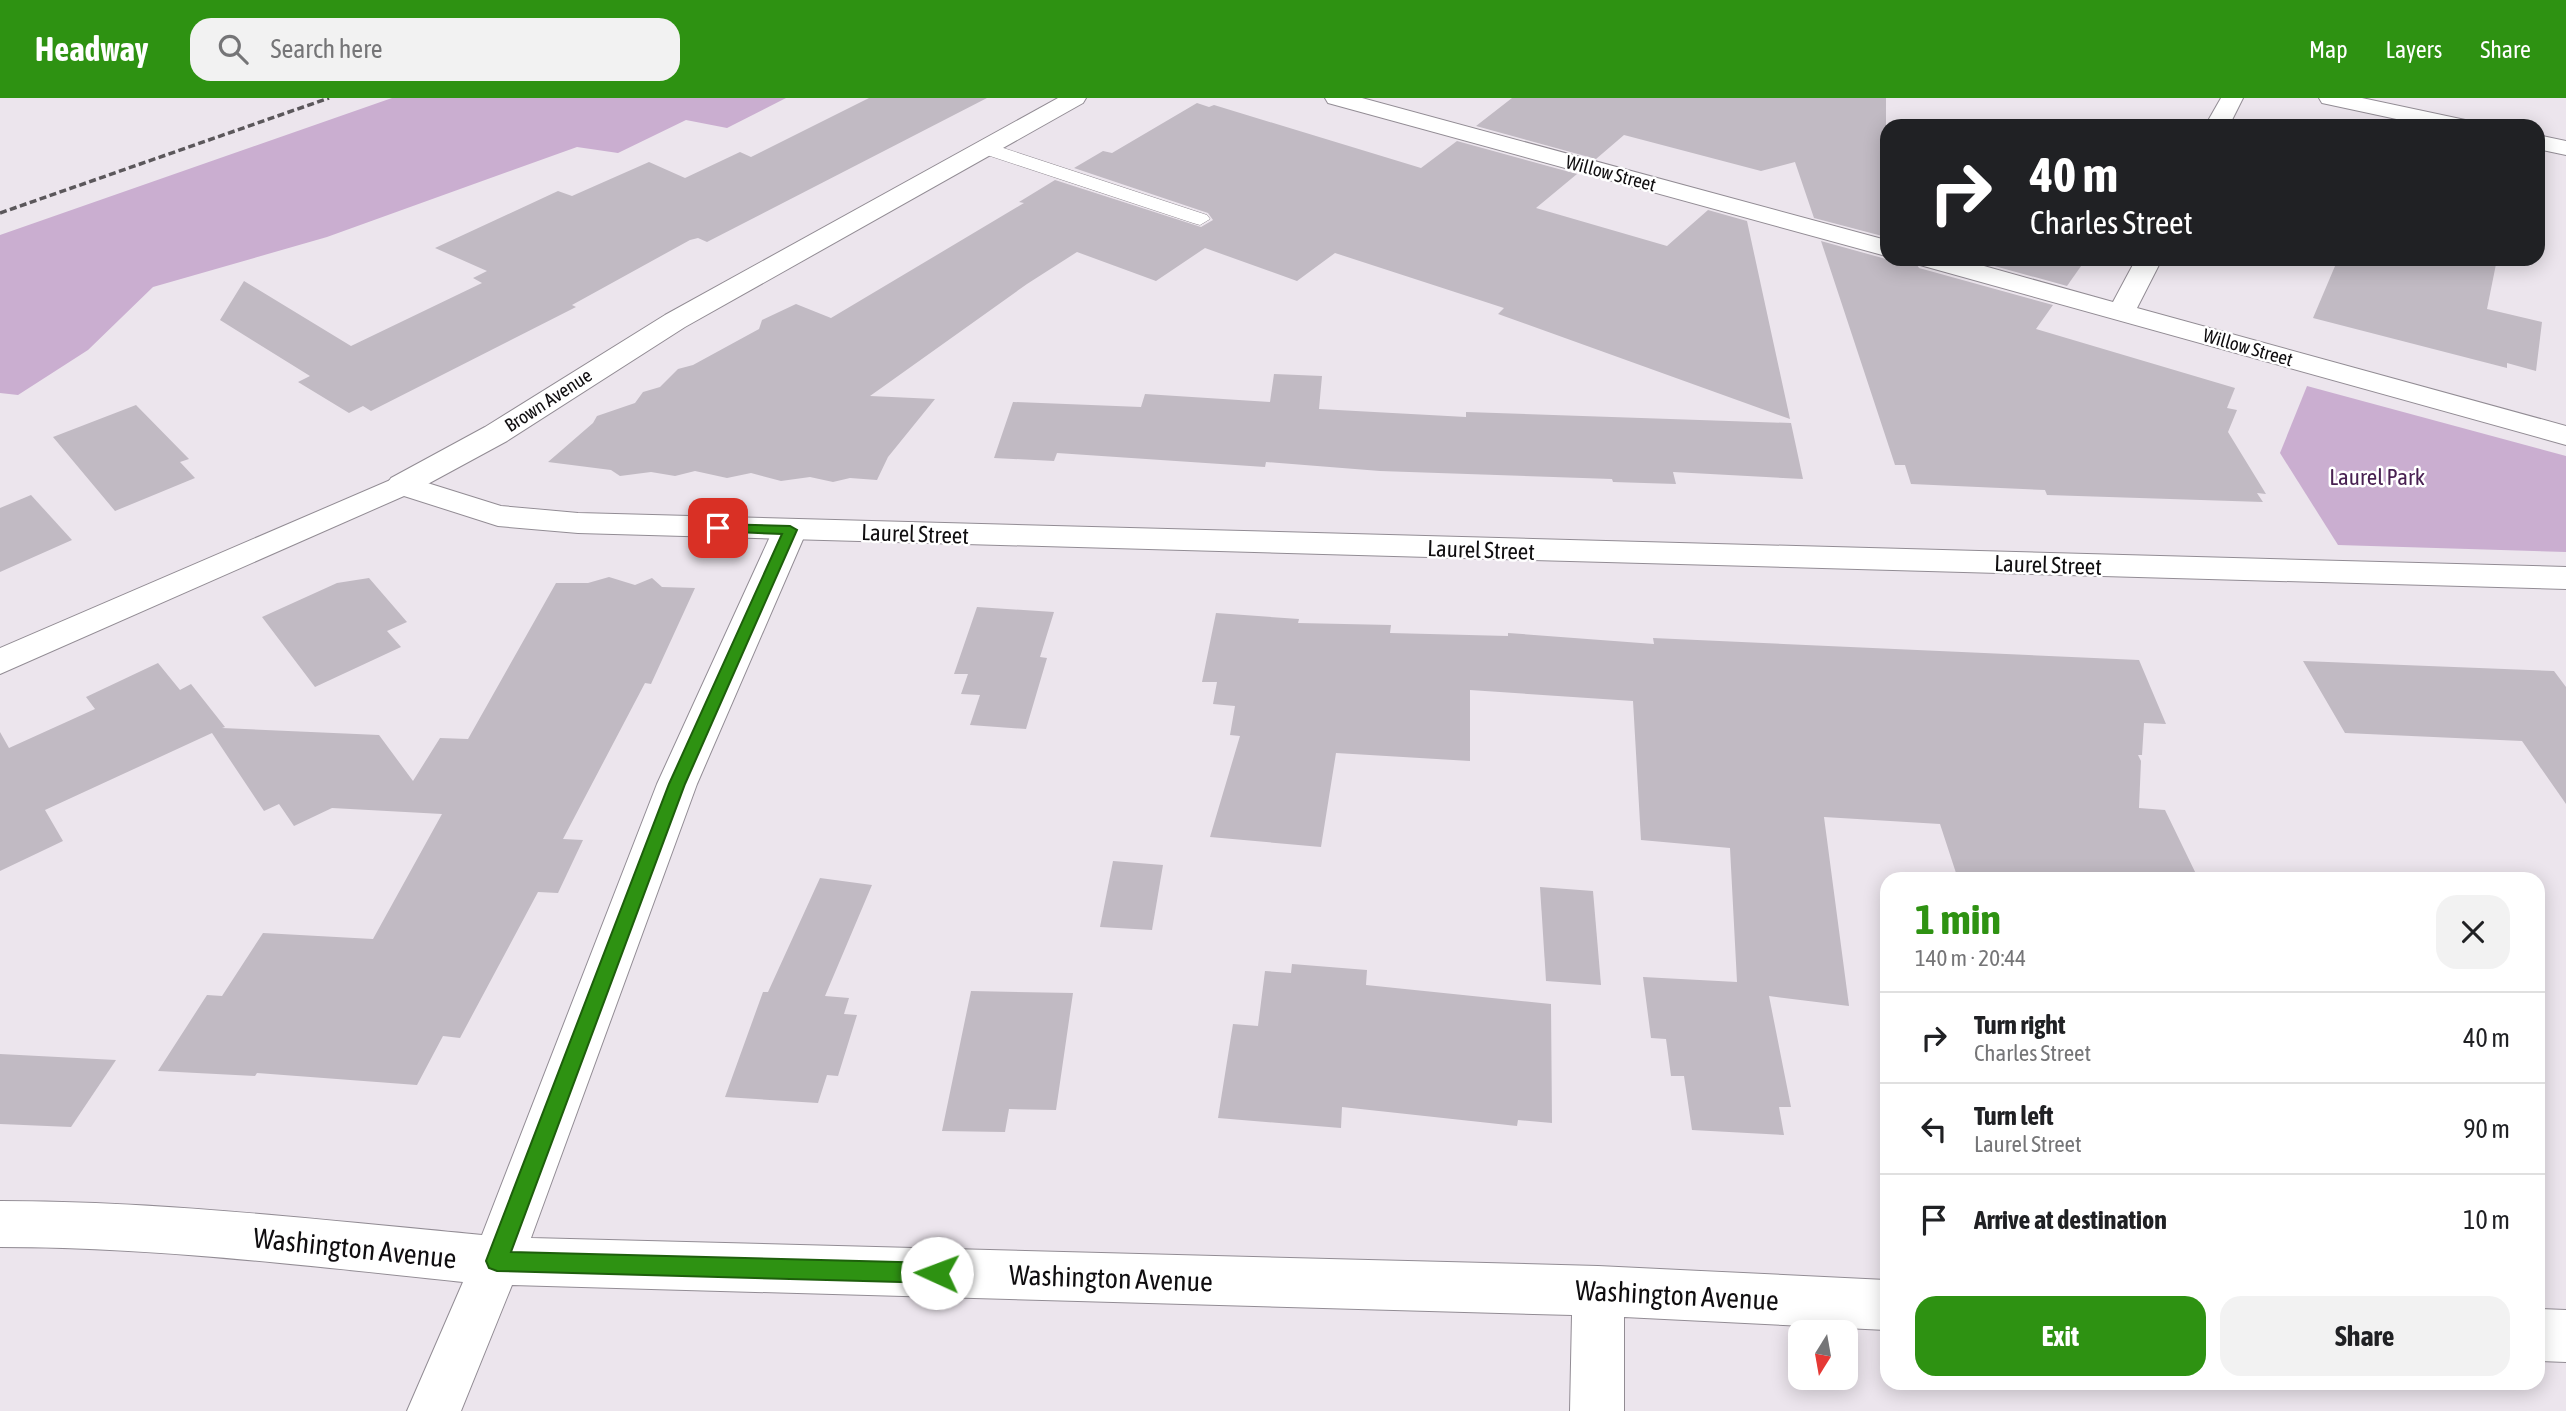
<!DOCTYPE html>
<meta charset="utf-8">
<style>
body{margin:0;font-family:"Asap Condensed",sans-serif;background:#f2f2f2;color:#202124;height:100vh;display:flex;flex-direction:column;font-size:26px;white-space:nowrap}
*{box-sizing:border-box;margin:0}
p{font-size:23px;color:#757577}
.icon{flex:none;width:38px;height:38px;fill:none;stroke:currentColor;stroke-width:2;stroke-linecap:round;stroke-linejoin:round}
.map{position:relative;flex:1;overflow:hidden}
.sheet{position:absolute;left:1880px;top:774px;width:665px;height:518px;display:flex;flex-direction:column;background:#fff;border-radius:21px;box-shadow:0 4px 18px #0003}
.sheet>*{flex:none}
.top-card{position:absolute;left:1880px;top:21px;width:665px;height:147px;border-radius:21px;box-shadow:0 4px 18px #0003;background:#202124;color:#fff;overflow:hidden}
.needle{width:46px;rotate:191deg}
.controls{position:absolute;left:1788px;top:1222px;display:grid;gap:14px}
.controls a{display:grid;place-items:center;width:70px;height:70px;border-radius:14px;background:#fff;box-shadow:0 4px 18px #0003;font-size:35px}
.pin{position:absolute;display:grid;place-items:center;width:60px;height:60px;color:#fff;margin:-30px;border-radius:14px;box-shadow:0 4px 10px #0006}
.me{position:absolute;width:77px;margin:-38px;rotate:272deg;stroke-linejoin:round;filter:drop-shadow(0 0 5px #0008)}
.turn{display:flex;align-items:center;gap:24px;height:147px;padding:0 35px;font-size:32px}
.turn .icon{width:91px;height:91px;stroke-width:2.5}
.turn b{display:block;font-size:49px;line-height:60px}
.round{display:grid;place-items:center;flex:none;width:74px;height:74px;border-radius:21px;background:#f2f2f2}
.summary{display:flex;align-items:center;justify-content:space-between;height:119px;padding:0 35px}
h1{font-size:42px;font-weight:700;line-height:52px;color:#2e9212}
.primary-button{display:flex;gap:14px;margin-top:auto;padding:14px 35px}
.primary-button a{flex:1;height:80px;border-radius:21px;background:#2e9212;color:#fff;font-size:28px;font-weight:700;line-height:80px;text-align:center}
.primary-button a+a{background:#f2f2f2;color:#202124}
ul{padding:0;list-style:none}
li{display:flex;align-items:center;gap:21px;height:91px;padding:0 35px;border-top:2px solid #e0e0e0}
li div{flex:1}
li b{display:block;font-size:26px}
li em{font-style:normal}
header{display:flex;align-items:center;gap:42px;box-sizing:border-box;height:98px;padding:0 35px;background:#2e9212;color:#fff}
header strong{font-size:33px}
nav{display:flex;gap:38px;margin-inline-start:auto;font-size:24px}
.search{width:490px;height:63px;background:#f2f2f2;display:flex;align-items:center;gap:18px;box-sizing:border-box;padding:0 24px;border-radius:21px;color:#757577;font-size:26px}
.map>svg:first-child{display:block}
.green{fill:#caaed0}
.building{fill:#c1bac3}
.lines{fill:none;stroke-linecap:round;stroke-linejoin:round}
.service-casing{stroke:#928c94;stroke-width:1}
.minor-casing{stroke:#928c94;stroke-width:2}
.tertiary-casing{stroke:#928c94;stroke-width:2}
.service{fill:#fff;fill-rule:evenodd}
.minor{fill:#fff;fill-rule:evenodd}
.tertiary{fill:#fff;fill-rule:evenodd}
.rail{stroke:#5b575b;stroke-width:3.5;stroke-dasharray:7 3.5;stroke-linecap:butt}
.route{fill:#2e9212;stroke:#1e5f0c;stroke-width:2}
.labels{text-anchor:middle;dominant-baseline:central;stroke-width:5;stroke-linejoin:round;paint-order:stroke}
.far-street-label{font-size:19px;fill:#100e10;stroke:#fff}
.park-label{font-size:23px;fill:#492152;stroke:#fff}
.street-label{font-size:23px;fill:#100e10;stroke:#fff}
.near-street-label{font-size:28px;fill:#100e10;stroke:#fff}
</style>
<header>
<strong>Headway</strong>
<div class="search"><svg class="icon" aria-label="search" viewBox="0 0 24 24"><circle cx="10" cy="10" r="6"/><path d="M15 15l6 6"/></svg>Search here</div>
<nav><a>Map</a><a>Layers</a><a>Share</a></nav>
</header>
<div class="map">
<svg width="2566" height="1313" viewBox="0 0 2566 1313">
<rect width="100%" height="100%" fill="#ece5ed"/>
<!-- green -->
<g class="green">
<path d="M 392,0 L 786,0 L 727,30 L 686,22 L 618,55 L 577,49 L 327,139 L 153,189 L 88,252 L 18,297 L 0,295 L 0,137 Z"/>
<path d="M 2307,288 L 2566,358 L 2566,454 L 2338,447 L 2280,355 Z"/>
</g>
<!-- building -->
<g class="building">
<path d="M 869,0 L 987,0 L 707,144 L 698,140 L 690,142 L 572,207 L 576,209 L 371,313 L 363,308 L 349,315 L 298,284 L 310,278 L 220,222 L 244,183 L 351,248 L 482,185 L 473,180 L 487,173 L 435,150 L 558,93 L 572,98 L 649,64 L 685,80 L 740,54 L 751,59 Z"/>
<path d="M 1512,0 L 1886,0 L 1886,139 L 1814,120 L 1795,64 L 1761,73 L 1624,37 L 1596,61 L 1476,28 Z"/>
<path d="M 1197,5 L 1209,9 L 1214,7 L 1421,70 L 1457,43 L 1577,76 L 1536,110 L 1667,148 L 1708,112 L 1747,123 L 1790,321 L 1498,216 L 1504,210 L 1335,155 L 1297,183 L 1205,150 L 1156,183 L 1077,154 L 1027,186 L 870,298 L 935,301 L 888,359 L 877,382 L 850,380 L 833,384 L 810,379 L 781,383 L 751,375 L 727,380 L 695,373 L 675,378 L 651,374 L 620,378 L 611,372 L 548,364 L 593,325 L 597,318 L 635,305 L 643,294 L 660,289 L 678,271 L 693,267 L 759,231 L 762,222 L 796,206 L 831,220 L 1024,105 L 1019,104 L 1055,82 L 1201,129 L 1213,122 L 1208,115 L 1074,70 L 1103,53 L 1112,55 Z"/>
<path d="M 1821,143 L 1886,161 L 1913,161 L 1919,170 L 2053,207 L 2036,231 L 2235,290 L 2227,310 L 2237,312 L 2228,334 L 2266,396 L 2257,395 L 2263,404 L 2047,397 L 2045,392 L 1911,386 L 1905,367 L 1895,367 Z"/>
<path d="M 1969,161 L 2086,161 L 2067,188 Z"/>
<path d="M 2338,161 L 2497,161 L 2487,211 L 2542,224 L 2536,273 L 2507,265 L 2507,270 L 2313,220 Z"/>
<path d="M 1274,276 L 1322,278 L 1319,311 L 1466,319 L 1466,314 L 1791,325 L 1803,381 L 1673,374 L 1676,386 L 1613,384 L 1612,381 L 1380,373 L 1266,364 L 1265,369 L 1057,355 L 1054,363 L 994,360 L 1013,304 L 1141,309 L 1145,296 L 1270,304 Z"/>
<path d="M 136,307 L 189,361 L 180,364 L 195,380 L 115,413 L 53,339 Z"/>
<path d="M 31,397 L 72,442 L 0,474 L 0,410 Z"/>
<path d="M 609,479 L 635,487 L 652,480 L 662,489 L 695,490 L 651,586 L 645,585 L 563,741 L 583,742 L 558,795 L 538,794 L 460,940 L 443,938 L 417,987 L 257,975 L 255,978 L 158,973 L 207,897 L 222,898 L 263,835 L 373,841 L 442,716 L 332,710 L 294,728 L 279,706 L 264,713 L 212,635 L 45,712 L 63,743 L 0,773 L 0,634 L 9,650 L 95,611 L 86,599 L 158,565 L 180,592 L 191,586 L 225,629 L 222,630 L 379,637 L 413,683 L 440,640 L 468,641 L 556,485 L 588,485 Z"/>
<path d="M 369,480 L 407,524 L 387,533 L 401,549 L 315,589 L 262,519 L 337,485 Z"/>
<path d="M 977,509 L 1054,514 L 1040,559 L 1047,560 L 1026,631 L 970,627 L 980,597 L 961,596 L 968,576 L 954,576 Z"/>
<path d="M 1216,515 L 1299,521 L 1298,525 L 1391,527 L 1390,535 L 1508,538 L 1508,535 L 1654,546 L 1653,540 L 2139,562 L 2166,626 L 2144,625 L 2142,657 L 2138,657 L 2141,663 L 2139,710 L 2165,712 L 2198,780 L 1956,775 L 1940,726 L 1824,719 L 1849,908 L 1769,898 L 1791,1009 L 1779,1009 L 1784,1037 L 1692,1032 L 1684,978 L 1671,978 L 1666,941 L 1651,940 L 1643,879 L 1737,884 L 1730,750 L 1641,742 L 1633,603 L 1470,592 L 1470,663 L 1336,655 L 1321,749 L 1210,739 L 1240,638 L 1230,637 L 1235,608 L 1213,606 L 1217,584 L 1202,584 Z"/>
<path d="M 2303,563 L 2554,573 L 2566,589 L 2566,706 L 2522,643 L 2345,635 Z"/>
<path d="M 1113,763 L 1163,767 L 1152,832 L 1100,829 Z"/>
<path d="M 820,780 L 872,787 L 825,898 L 849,900 L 844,916 L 857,917 L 838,978 L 827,977 L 818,1005 L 725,999 L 763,894 L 768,894 Z"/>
<path d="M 1540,789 L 1593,793 L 1601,887 L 1546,883 Z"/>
<path d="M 1292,866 L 1367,872 L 1366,887 L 1551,906 L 1552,1025 L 1518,1022 L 1517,1028 L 1342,1009 L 1341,1030 L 1218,1020 L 1233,926 L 1258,928 L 1265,873 L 1291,875 Z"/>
<path d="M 971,893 L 1073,895 L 1056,1012 L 1009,1011 L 1005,1034 L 942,1033 Z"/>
<path d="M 0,956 L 116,962 L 71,1029 L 0,1026 Z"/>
</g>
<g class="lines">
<defs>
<path id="service" d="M 985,44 L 1207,117 L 1210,121 L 1200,127 L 1193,125 L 978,54 L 975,50 L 978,46 Z"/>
<g id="minor">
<path d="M 1058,0 L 1086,0 L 1083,5 L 685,229 L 507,343 L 413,394 L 402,397 L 391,394 L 386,387 L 391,380 L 485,329 L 665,217 Z"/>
<path d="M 1325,0 L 1362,0 L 1886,142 L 1886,158 L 1328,5 Z"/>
<path d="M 2221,0 L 2243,0 L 2229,28 L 2205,28 Z"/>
<path d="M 2319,0 L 2362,0 L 2470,23 L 2474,28 L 2429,28 L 2322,5 Z"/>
<path d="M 2538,37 L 2566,43 L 2566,57 L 2538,51 Z"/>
<path d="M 1916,161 L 1959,161 L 2113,204 L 2136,161 L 2162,161 L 2137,210 L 2566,328 L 2566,347 L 1920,167 Z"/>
<path d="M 790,422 L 802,425 L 807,432 L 697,686 L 531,1140 L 1598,1168 L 1886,1182 L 1886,1232 L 1624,1219 L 1624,1313 L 1570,1313 L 1572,1217 L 512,1187 L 461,1313 L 407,1313 L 463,1184 C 309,1168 154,1149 0,1149 L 0,1103 C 161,1103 322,1122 482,1137 L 657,686 L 773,432 L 778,425 Z"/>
<path d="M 2538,1211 L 2566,1212 L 2566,1264 L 2538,1263 Z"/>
</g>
<path id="tertiary" d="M 402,377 L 501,408 L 578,415 L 2566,469 L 2566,491 L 578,435 L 498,428 L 404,398 L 0,576 L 0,550 Z"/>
</defs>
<!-- service casing -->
<use href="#service" class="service-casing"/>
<!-- minor casing -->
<use href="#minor" class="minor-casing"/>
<!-- tertiary casing -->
<use href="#tertiary" class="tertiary-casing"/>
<!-- service -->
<use href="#service" class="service"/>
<!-- minor -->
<use href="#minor" class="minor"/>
<!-- tertiary -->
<use href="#tertiary" class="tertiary"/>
<!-- rail -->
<path class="rail" d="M 0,115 L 329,0"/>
</g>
<!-- route -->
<path class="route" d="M 718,426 L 790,428 L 797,432 L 685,686 L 511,1154 L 937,1165 L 944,1168 L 948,1175 L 944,1182 L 937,1185 L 497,1173 L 489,1170 L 486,1163 L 669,686 L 782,436 L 713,433 L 711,430 Z"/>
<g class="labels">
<!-- far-street labels -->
<g class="far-street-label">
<text transform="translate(1611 75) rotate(15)">Willow Street</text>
<text transform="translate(2248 249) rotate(16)">Willow Street</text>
<text transform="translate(548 302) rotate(-33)">Brown Avenue</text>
</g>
<!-- park labels -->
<g class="park-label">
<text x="2377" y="379">Laurel Park</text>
</g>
<!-- street labels -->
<g class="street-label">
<text transform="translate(915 436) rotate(2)">Laurel Street</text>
<text transform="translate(1481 452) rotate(2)">Laurel Street</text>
<text transform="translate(2048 467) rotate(2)">Laurel Street</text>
</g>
<!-- near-street labels -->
<g class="near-street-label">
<text transform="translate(355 1150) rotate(6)">Washington Avenue</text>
<text transform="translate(1111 1180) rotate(2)">Washington Avenue</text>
<text transform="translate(1677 1197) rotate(3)">Washington Avenue</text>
</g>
</g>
</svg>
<div class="controls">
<a><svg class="needle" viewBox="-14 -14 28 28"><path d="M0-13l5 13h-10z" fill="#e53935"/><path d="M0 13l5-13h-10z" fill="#757577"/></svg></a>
</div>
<div class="pin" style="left:718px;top:430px;background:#d93025"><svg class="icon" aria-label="arrive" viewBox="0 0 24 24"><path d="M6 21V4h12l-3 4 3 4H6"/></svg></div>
<svg class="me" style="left:937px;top:1175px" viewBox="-20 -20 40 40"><circle r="19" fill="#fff"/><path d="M0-13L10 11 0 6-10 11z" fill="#2e9212"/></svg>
<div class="top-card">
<div class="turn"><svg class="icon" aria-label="right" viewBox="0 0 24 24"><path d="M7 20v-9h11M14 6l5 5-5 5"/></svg><div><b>40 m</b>Charles Street</div></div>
</div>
<section class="sheet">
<div class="summary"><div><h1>1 min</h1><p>140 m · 20:44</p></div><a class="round"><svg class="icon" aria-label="close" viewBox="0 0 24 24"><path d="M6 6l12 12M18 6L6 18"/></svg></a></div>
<ul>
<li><svg class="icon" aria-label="right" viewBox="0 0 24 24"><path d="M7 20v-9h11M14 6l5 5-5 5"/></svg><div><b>Turn right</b><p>Charles Street</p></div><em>40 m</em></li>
<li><svg class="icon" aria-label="left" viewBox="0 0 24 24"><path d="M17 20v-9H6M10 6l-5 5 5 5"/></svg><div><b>Turn left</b><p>Laurel Street</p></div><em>90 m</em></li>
<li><svg class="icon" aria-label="arrive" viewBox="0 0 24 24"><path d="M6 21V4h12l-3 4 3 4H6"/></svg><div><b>Arrive at destination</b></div><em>10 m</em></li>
</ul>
<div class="primary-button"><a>Exit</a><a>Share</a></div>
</section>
</div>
